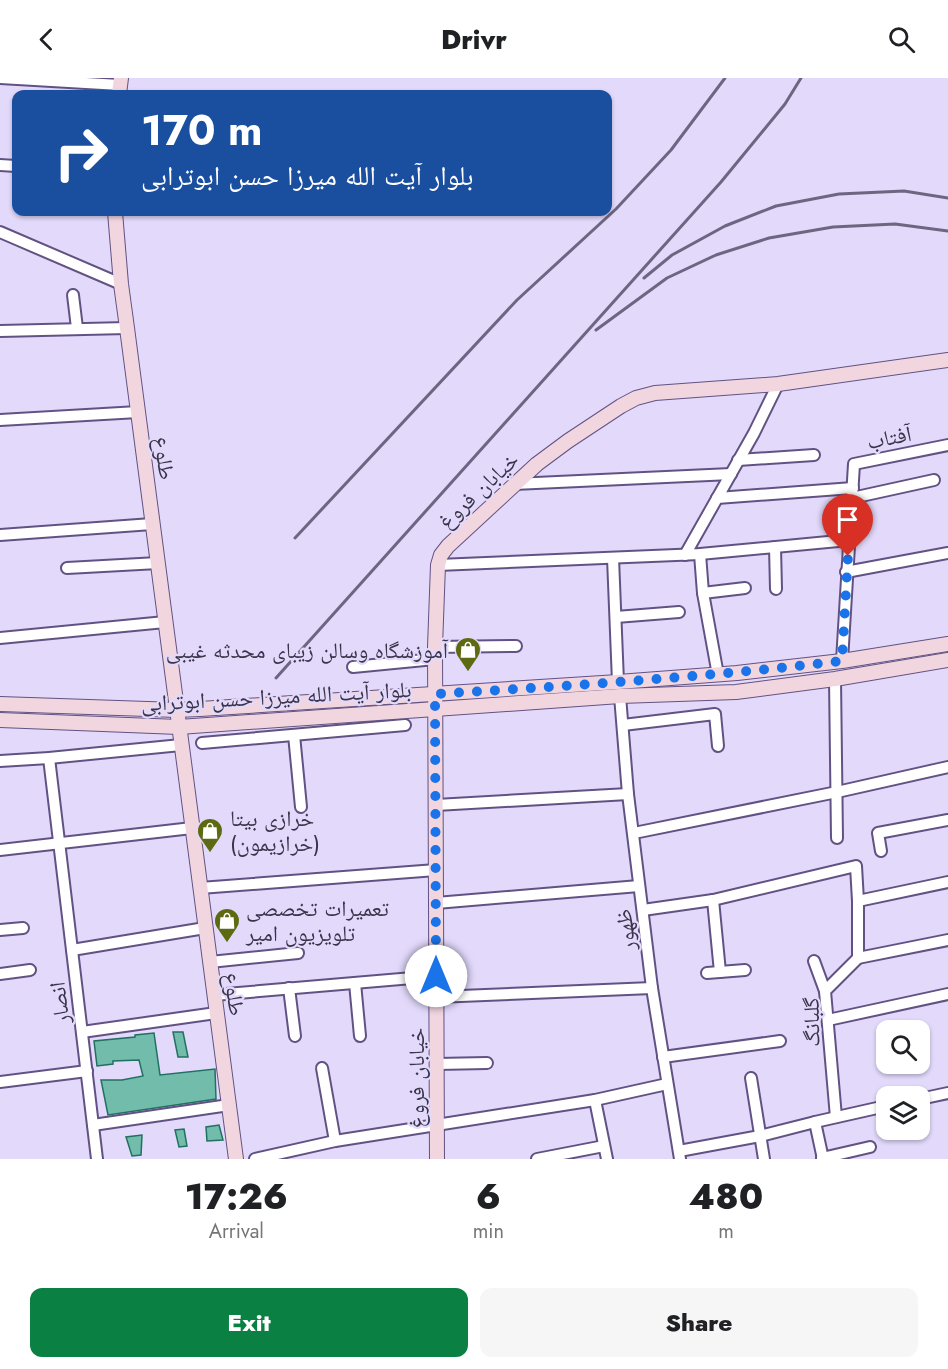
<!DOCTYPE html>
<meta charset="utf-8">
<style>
body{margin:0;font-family:Jost,"Noto Naskh Arabic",sans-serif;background:#f6f6f6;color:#202124;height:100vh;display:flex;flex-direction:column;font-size:22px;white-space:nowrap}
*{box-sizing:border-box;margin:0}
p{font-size:20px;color:#757577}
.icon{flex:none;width:33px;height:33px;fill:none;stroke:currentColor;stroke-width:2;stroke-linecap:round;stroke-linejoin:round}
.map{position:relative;height:1081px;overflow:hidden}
.drawer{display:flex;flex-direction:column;background:#fff;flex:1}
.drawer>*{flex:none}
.guide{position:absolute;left:12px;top:12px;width:600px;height:126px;border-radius:12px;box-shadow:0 2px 4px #0004;background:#1a4fa0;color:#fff;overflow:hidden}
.controls{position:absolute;left:876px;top:942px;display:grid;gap:12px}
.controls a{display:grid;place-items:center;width:54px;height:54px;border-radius:12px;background:#fff;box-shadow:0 2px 4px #0004;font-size:30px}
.pin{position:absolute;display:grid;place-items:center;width:51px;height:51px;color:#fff;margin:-62px -26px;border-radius:50% 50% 50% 0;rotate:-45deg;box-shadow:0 0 6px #0007}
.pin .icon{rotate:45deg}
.me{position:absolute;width:66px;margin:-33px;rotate:0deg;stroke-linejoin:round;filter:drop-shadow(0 0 4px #0008)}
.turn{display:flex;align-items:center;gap:21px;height:126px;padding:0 30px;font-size:27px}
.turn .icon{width:78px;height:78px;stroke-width:2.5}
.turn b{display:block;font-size:42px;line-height:51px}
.eta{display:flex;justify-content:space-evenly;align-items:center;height:102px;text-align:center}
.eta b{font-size:36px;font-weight:800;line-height:42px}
.primary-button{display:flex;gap:12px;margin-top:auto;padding:12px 30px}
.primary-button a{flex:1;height:69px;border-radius:12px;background:#0b8043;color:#fff;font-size:24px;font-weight:800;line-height:69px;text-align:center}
.primary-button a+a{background:#f6f6f6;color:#202124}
header{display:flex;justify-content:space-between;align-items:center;height:78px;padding:0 30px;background:#fff;font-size:27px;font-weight:800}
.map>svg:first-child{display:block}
.building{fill:#72bcab;stroke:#227062;stroke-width:1.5}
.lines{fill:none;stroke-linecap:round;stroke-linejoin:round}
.street-casing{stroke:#625283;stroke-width:14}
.secondary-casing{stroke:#625283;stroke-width:16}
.street{stroke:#fff;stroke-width:10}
.secondary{stroke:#f1d6df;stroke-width:14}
.rail{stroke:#6d6680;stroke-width:3}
.route{stroke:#1a73e8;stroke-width:10;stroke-dasharray:0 18}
.labels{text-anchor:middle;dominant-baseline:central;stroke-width:4.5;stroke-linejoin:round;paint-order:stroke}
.street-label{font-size:22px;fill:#3a344a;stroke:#e2d9fb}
.poi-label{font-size:22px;fill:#3a344a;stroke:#e2d9fb;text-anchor:start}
</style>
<header><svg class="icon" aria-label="back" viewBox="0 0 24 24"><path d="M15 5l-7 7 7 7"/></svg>Drivr<svg class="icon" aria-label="search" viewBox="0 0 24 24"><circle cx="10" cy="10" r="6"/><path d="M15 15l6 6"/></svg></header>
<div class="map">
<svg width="948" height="1081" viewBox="0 0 948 1081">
<rect width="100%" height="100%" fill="#e2d9fb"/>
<!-- building -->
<g class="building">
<path d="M 173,954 L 183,954 L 188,979 L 178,979 Z"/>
<path d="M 154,955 L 160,997 L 215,991 L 216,1021 L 108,1037 L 101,1002 L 122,1002 L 143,998 L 139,982 L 113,983 L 113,986 L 97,988 L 94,963 L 135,959 L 135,957 Z"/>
<path d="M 219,1047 L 223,1062 L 207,1063 L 206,1049 Z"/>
<path d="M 184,1051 L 187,1068 L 179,1069 L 175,1052 Z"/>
<path d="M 142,1057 L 141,1077 L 132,1078 L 126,1059 Z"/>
</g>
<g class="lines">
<defs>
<g id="street">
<path d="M 0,0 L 120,7"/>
<path d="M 0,87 L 16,88"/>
<path d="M 0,154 L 121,206"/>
<path d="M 73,217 L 77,250"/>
<path d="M 0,253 L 127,250"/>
<path d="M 0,342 L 138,334"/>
<path d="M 738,382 L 814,377"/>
<path d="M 514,406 L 731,396"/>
<path d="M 717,420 L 853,410"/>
<path d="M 852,420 L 934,402"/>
<path d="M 0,457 L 152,446"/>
<path d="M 775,469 L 776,511"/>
<path d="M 700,476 L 703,515 L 718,597"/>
<path d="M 685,477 L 754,355 L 778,306"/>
<path d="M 613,480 L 618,604"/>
<path d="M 438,487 L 700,476 L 849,462"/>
<path d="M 67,490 L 158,485"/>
<path d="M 846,494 L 948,475"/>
<path d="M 703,515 L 745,510"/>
<path d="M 616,539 L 679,534"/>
<path d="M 0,560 L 165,544"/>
<path d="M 435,569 L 516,568"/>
<path d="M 842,583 L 854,386 L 948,367"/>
<path d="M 353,589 L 435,581"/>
<path d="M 835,601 L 837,760"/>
<path d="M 620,618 L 628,716 L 652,910 L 680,1081"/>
<path d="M 623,647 L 715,636 L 718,668"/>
<path d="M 294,657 L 301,729"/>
<path d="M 202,665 L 405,647"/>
<path d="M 49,680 L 97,1081"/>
<path d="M 0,683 L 49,680 L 181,667"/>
<path d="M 436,727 L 628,716"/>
<path d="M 634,755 L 837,714 L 948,689"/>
<path d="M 0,772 L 192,750"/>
<path d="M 881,773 L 878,755 L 948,742"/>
<path d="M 200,810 L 436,792"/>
<path d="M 713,822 L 720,894"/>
<path d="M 858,823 L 948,804"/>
<path d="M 436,825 L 639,808"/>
<path d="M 643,832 L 713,822 L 856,788 L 858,823 L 858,880 L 825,913 L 836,1039"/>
<path d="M 0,852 L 23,850"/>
<path d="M 72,872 L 205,850"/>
<path d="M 858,880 L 948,862"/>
<path d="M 814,883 L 825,913"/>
<path d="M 210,884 L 298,875"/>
<path d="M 707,895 L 745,892"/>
<path d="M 0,896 L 30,892"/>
<path d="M 355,905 L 360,958"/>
<path d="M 289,910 L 295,958"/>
<path d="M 214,917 L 436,898"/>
<path d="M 436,919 L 652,910"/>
<path d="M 828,942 L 948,916"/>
<path d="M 82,954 L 216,935"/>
<path d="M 663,979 L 780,963"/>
<path d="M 437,986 L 487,985"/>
<path d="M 322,990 L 335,1063"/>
<path d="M 751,1000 L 764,1081"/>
<path d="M 0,1004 L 87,993"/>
<path d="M 920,1021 L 948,1015"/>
<path d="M 595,1022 L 607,1081"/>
<path d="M 815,1044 L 823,1081"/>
<path d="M 93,1047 L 229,1027"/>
<path d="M 679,1073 L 760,1058 L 815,1044 L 886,1028"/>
<path d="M 822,1080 L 870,1069"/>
<path d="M 255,1081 L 335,1063 L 595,1022 L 667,1006"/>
<path d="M 537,1081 L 604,1068"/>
</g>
<g id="secondary">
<path d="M 119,16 L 121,0"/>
<path d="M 115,134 L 121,206 L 127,250 L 236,1081"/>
<path d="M 0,626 L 177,632 L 200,631 L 618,604 L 737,595 L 842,583 L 948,566"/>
<path d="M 0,642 L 179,649 L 620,618 L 736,614 L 835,601 L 948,582"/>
<path d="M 437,1081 L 435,569 L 438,487 L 441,477 L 448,468 L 537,386 L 568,363 L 621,328 L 636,320 L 655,315 L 778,306 L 948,282"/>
</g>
</defs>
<!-- street casing -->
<use href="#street" class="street-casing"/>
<!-- secondary casing -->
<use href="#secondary" class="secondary-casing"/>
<!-- street -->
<use href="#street" class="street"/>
<!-- secondary -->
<use href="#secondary" class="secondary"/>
<!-- rail -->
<g class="rail">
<path d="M 644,200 L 672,177 L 725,148 L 776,128 L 839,116 L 904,113 L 948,120"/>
<path d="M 596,252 L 667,200 L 716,177 L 769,160 L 833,149 L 895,146 L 948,153"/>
<path d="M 295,460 L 517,222 L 616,131 L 671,72 L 725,0"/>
<path d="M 276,600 L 721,104 L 785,26 L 801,0"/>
</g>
</g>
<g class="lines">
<!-- route -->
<path class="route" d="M 436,898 L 435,616 C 571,608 706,599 842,583 L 848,478"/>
</g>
<!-- icons -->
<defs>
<symbol id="shop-pin" viewBox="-11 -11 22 30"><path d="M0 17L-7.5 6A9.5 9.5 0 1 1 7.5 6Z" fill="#5d6a12" stroke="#e2d9fb"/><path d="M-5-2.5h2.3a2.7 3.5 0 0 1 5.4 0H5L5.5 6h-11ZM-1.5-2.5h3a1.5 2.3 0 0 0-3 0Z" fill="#fff"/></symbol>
</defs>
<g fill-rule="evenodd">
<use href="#shop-pin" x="453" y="557" width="30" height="40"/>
<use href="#shop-pin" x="195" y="738" width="30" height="40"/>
<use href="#shop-pin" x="212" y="828" width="30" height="40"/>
</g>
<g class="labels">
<!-- street labels -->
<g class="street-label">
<text transform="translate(889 359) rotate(-11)">آفتاب</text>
<text transform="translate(165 380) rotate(83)">طلوع</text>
<text transform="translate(478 412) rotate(-43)">خیابان فروغ</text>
<text transform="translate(276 618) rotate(-3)">بلوار آیت الله میرزا حسن ابوترابی</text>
<text transform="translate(625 852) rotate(-97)">ظهور</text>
<text transform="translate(235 916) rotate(83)">طلوع</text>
<text transform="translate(59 925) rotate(-97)">انصار</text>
<text transform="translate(811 944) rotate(-91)">گلبانگ</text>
<text transform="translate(416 1000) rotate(-90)">خیابان فروغ</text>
</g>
<!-- poi labels -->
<g class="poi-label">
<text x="448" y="572" text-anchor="end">آموزشگاه وسالن زیبای محدثه غیبی</text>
<text x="230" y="740">خرازی بیتا<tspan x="230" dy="25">(خرازیمون)</tspan></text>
<text x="246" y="830">تعمیرات تخصصی<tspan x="246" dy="25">تلویزیون امیر</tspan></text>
</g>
</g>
</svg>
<div class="controls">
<a><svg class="icon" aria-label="search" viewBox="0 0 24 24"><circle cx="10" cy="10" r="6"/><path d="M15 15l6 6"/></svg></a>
<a><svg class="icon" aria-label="layers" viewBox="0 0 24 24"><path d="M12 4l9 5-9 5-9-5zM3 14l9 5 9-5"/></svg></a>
</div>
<div class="pin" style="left:848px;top:478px;background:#d93025"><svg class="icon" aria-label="arrive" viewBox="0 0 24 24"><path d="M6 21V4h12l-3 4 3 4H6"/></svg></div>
<svg class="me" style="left:436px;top:898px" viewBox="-20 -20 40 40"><circle r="19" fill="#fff"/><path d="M0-13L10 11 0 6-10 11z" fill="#1a73e8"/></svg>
<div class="guide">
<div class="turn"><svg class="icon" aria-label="right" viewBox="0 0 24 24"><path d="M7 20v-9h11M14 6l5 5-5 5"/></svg><div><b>170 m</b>بلوار آیت الله میرزا حسن ابوترابی</div></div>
</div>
</div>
<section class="drawer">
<div class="eta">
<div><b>17:26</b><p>Arrival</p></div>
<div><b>6</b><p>min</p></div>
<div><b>480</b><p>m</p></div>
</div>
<div class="primary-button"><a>Exit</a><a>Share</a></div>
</section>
